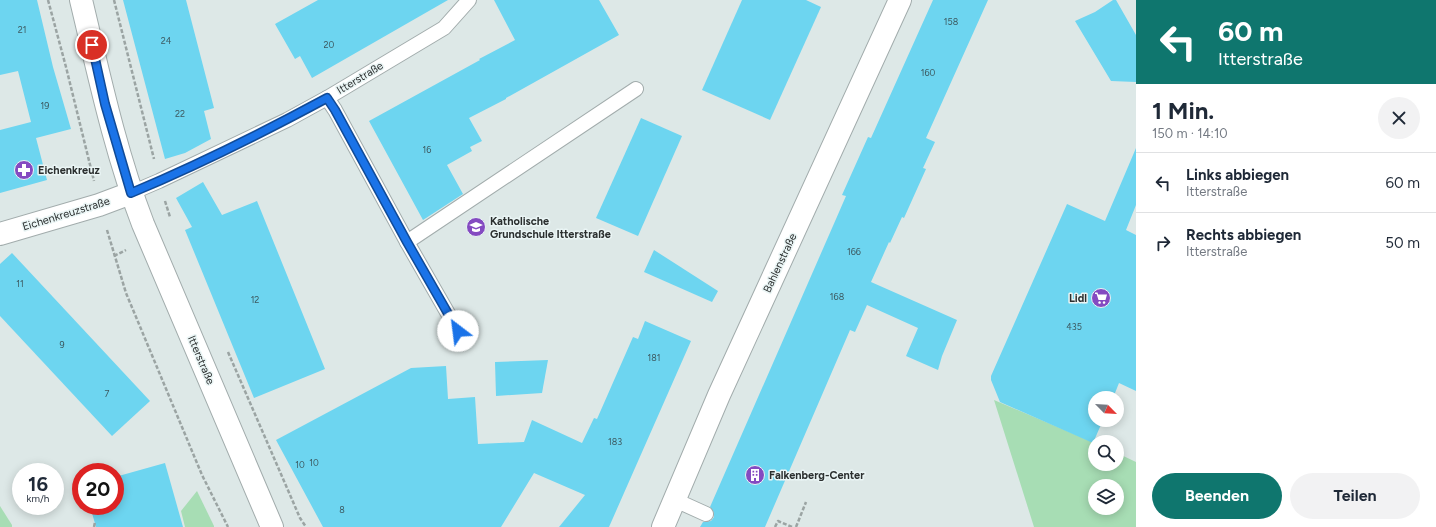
<!DOCTYPE html>
<html lang="de">
<meta charset="utf-8">
<style>
body{margin:0;font-family:Figtree,sans-serif;background:#f2f2f3;color:#1f2937;height:100vh;display:flex;flex-direction:column;font-size:15px;white-space:nowrap}
*{box-sizing:border-box;margin:0}
p{font-size:13px;color:#747a83}
.icon{flex:none;width:22px;height:22px;fill:none;stroke:currentColor;stroke-width:2;stroke-linecap:round;stroke-linejoin:round}
.map{position:relative;flex:1;overflow:hidden}
.sheet{display:flex;flex-direction:column;background:#fff;width:300px}
.sheet>*{flex:none}
.top-card{background:#0f766e;color:#fff;overflow:hidden}
.needle{width:26px;rotate:114deg}
.controls{position:absolute;left:1088px;top:391px;display:grid;gap:8px}
.controls a{display:grid;place-items:center;width:36px;height:36px;border-radius:50%;background:#fff;box-shadow:0 2px 10px #0003;font-size:20px}
.speed{position:absolute;left:12px;top:463px;display:flex;gap:8px;font-size:20px;font-weight:700;text-align:center}
.speed>*{display:grid;place-content:center;width:52px;height:52px;border-radius:50%;background:#fff;box-shadow:0 2px 10px #0003;line-height:1}
.speed small{font-size:10px;font-weight:400}
.speed .limit{border:6px solid #d22;background:#fff;color:#111}
.pin{position:absolute;display:grid;place-items:center;width:34px;height:34px;color:#fff;margin:-17px;border:2px solid #fff;border-radius:50%;box-shadow:0 1px 4px #0007}
.me{position:absolute;width:44px;margin:-22px;rotate:330deg;stroke-linejoin:round;filter:drop-shadow(0 0 3px #0008)}
.turn{display:flex;align-items:center;gap:14px;height:84px;padding:0 16px;font-size:18px}
.turn .icon{width:52px;height:52px;stroke-width:2.5}
.turn b{display:block;font-size:28px;line-height:34px}
.round{display:grid;place-items:center;flex:none;width:42px;height:42px;border-radius:21px;background:#f2f2f3}
.head{display:flex;align-items:center;justify-content:space-between;height:68px;padding:0 16px}
h1{font-size:24px;font-weight:700;line-height:30px}
.action{display:flex;gap:8px;margin-top:auto;padding:8px 16px}
.action a{flex:1;height:46px;border-radius:24px;background:#0f766e;color:#fff;font-size:16px;font-weight:700;line-height:46px;text-align:center}
.action a+a{background:#f2f2f3;color:#1f2937}
ul{padding:0;list-style:none}
li{display:flex;align-items:center;gap:12px;height:60px;padding:0 16px;border-top:1px solid #e0e1e3}
li div{flex:1}
li b{display:block;font-size:15px}
li em{font-style:normal}
main{display:flex;flex:1;min-height:0}
.map>svg:first-child{display:block}
.green{fill:#a7ddb4;fill-rule:evenodd}
.building{fill:#6dd5f0}
.lines{fill:none;stroke-linecap:round;stroke-linejoin:round}
.service-casing{stroke:#a2acac;stroke-width:16}
.minor-casing{stroke:#a2acac;stroke-width:24}
.tertiary-casing{stroke:#a2acac;stroke-width:24}
.path{stroke:#9ba4a3;stroke-width:2.5;stroke-dasharray:4 2;stroke-linecap:butt}
.service{stroke:#fff;stroke-width:14}
.minor{stroke:#fff;stroke-width:22}
.tertiary{stroke:#fff;stroke-width:22}
.route-casing{stroke:#114b97;stroke-width:10}
.route{stroke:#1a73e8;stroke-width:7}
.labels{text-anchor:middle;dominant-baseline:central;stroke-width:3;stroke-linejoin:round;paint-order:stroke}
.number-label{font-size:9px;fill:#3c585f}
.street-label{font-size:11px;fill:#2b2f2f;stroke:#eaf5f5}
.poi-label{font-size:11px;font-weight:bold;fill:#2b2f2f;stroke:#eaf5f5;text-anchor:start}
</style>
<main>
<div class="map">
<svg width="1136" height="527" viewBox="0 0 1136 527">
<rect width="100%" height="100%" fill="#dde8e7"/>
<!-- green -->
<g class="green">
<path d="M 994,400 L 1095,443 L 1095,464 L 1117,464 L 1117,453 L 1136,462 L 1136,527 L 1034,527 ZM 1095,486 L 1117,486 L 1117,508 L 1095,508 Z"/>
<path d="M 197,491 L 214,526 L 214,527 L 185,527 L 181,511 Z"/>
<path d="M 0,506 L 12,525 L 12,527 L 0,527 Z"/>
</g>
<!-- building -->
<g class="building">
<path d="M 0,0 L 37,0 L 53,67 L 71,129 L 36,138 L 47,180 L 0,193 L 0,130 L 31,122 L 18,71 L 0,75 Z"/>
<path d="M 123,0 L 186,0 L 214,108 L 204,111 L 211,139 L 185,153 L 165,159 Z"/>
<path d="M 318,0 L 448,0 L 312,78 L 300,56 L 295,59 L 275,24 Z"/>
<path d="M 494,0 L 599,0 L 619,35 L 506,98 L 506,99 L 469,118 L 482,141 L 470,147 L 472,151 L 447,165 L 463,194 L 423,220 L 369,121 L 480,60 L 479,59 L 515,40 Z"/>
<path d="M 742,0 L 806,0 L 821,7 L 770,120 L 702,90 Z"/>
<path d="M 933,0 L 988,0 L 926,138 L 935,142 L 923,168 L 926,169 L 904,218 L 902,217 L 890,243 L 889,242 L 871,282 L 957,320 L 942,356 L 938,370 L 906,356 L 918,328 L 867,305 L 855,332 L 850,330 L 765,527 L 700,527 L 703,522 L 711,521 L 714,517 L 714,513 L 710,507 L 836,219 L 846,196 L 842,195 L 868,137 L 871,138 Z"/>
<path d="M 1113,0 L 1116,0 L 1136,35 L 1136,82 L 1111,81 L 1075,21 L 1095,12 Z"/>
<path d="M 641,118 L 682,136 L 638,236 L 596,218 Z"/>
<path d="M 1136,148 L 1136,205 L 1126,230 L 1136,235 L 1136,391 L 1119,383 L 1113,398 L 1095,398 L 1095,420 L 1103,420 L 1093,443 L 1000,402 L 991,380 L 991,376 L 1067,204 L 1105,221 Z"/>
<path d="M 203,182 L 222,215 L 257,201 L 325,369 L 254,398 L 185,230 L 192,227 L 176,198 Z"/>
<path d="M 654,250 L 718,291 L 712,302 L 644,272 Z"/>
<path d="M 12,253 L 150,401 L 112,436 L 0,316 L 0,264 Z"/>
<path d="M 645,321 L 691,341 L 609,527 L 559,527 L 585,495 L 534,473 L 501,527 L 323,527 L 276,440 L 411,368 L 446,366 L 448,399 L 475,397 L 478,444 L 524,442 L 532,420 L 582,443 L 594,418 L 597,419 L 633,337 L 638,339 Z"/>
<path d="M 548,360 L 542,393 L 496,396 L 495,362 Z"/>
<path d="M 165,463 L 183,527 L 96,527 L 90,506 L 115,506 L 115,477 Z"/>
</g>
<g class="lines">
<defs>
<g id="service">
<path d="M 327,98 L 335,110 L 407,242 L 458,331"/>
<path d="M 131,193 L 159,181 L 287,120 L 327,98 L 444,28 L 469,0"/>
<path d="M 407,242 L 636,89"/>
<path d="M 675,500 L 706,514"/>
</g>
<g id="minor">
<path d="M 0,234 L 99,205 L 131,193"/>
<path d="M 663,527 L 719,395 L 900,0"/>
</g>
<path id="tertiary" d="M 81,0 C 99,75 115,151 143,224 L 272,527"/>
</defs>
<!-- service casing -->
<use href="#service" class="service-casing"/>
<!-- minor casing -->
<use href="#minor" class="minor-casing"/>
<!-- tertiary casing -->
<use href="#tertiary" class="tertiary-casing"/>
<!-- path -->
<g class="path">
<path d="M 48,0 L 66,67 L 94,181"/>
<path d="M 114,0 L 154,159"/>
<path d="M 165,201 L 170,217"/>
<path d="M 107,230 L 126,293 L 202,475 L 228,527"/>
<path d="M 114,256 L 126,250"/>
<path d="M 228,352 L 300,518 L 306,527"/>
<path d="M 94,527 L 95,522"/>
<path d="M 775,527 L 778,521 L 792,527"/>
<path d="M 796,527 L 806,502"/>
</g>
<!-- service -->
<use href="#service" class="service"/>
<!-- minor -->
<use href="#minor" class="minor"/>
<!-- tertiary -->
<use href="#tertiary" class="tertiary"/>
</g>
<g class="lines">
<defs>
<path id="route" d="M 92,45 L 105,104 L 131,193 C 198,165 264,132 327,98 L 335,110 L 407,242 L 458,331"/>
</defs>
<!-- route casing -->
<use href="#route" class="route-casing"/>
<!-- route -->
<use href="#route" class="route"/>
</g>
<!-- icons -->
<defs>
<symbol id="pharmacy-disc" viewBox="-11 -11 22 22"><circle r="9.5" fill="#844ac1" stroke="#eaf5f5"/><path d="M-2-6h4v4h4v4h-4v4h-4v-4h-4v-4h4Z" fill="#fff"/></symbol>
<symbol id="school-disc" viewBox="-11 -11 22 22"><circle r="9.5" fill="#844ac1" stroke="#eaf5f5"/><path d="M0-5L7-2L0 1L-7-2ZM-4 1L0 2.5L4 1V4Q0 6-4 4Z" fill="#fff"/></symbol>
<symbol id="supermarket-disc" viewBox="-11 -11 22 22"><circle r="9.5" fill="#844ac1" stroke="#eaf5f5"/><path d="M-6-5.5h2.5l.6 2H6L4.5 2H-2.5L-4.4-4H-6ZM-1.5 3.2a1.3 1.3 0 1 0 .1 0ZM3 3.2a1.3 1.3 0 1 0 .1 0Z" fill="#fff"/></symbol>
<symbol id="building-disc" viewBox="-11 -11 22 22"><circle r="9.5" fill="#844ac1" stroke="#eaf5f5"/><path d="M-4-6H4V6H1V3H-1V6H-4ZM-2.5-4.3h1.7v1.8h-1.7ZM.8-4.3h1.7v1.8H.8ZM-2.5-1h1.7V.8h-1.7ZM.8-1h1.7V.8H.8Z" fill="#fff"/></symbol>
</defs>
<g fill-rule="evenodd">
<use href="#pharmacy-disc" x="13" y="159" width="22" height="22"/>
<use href="#school-disc" x="465" y="216" width="22" height="22"/>
<use href="#supermarket-disc" x="1090" y="287" width="22" height="22"/>
<use href="#building-disc" x="744" y="464" width="22" height="22"/>
</g>
<g class="labels">
<!-- number labels -->
<g class="number-label">
<text x="951" y="21">158</text>
<text x="22" y="29">21</text>
<text x="166" y="40">24</text>
<text x="329" y="44">20</text>
<text x="928" y="72">160</text>
<text x="45" y="105">19</text>
<text x="180" y="113">22</text>
<text x="427" y="149">16</text>
<text x="854" y="251">166</text>
<text x="20" y="283">11</text>
<text x="837" y="296">168</text>
<text x="255" y="299">12</text>
<text x="1074" y="326">435</text>
<text x="62" y="344">9</text>
<text x="654" y="357">181</text>
<text x="107" y="393">7</text>
<text x="615" y="441">183</text>
<text x="314" y="462">10</text>
<text x="300" y="464">10</text>
<text x="342" y="509">8</text>
</g>
<!-- street labels -->
<g class="street-label">
<text transform="translate(360 78) rotate(-31)">Itterstraße</text>
<text transform="translate(66 214) rotate(-17)">Eichenkreuzstraße</text>
<text transform="translate(780 263) rotate(-65)">Bahlenstraße</text>
<text transform="translate(201 360) rotate(67)">Itterstraße</text>
</g>
<!-- poi labels -->
<g class="poi-label">
<text x="38" y="170">Eichenkreuz</text>
<text x="490" y="221">Katholische<tspan x="490" dy="13">Grundschule Itterstraße</tspan></text>
<text x="1087" y="298" text-anchor="end">Lidl</text>
<text x="769" y="475">Falkenberg-Center</text>
</g>
</g>
</svg>
<div class="controls">
<a><svg class="needle" viewBox="-14 -14 28 28"><path d="M0-13l5 13h-10z" fill="#e53935"/><path d="M0 13l5-13h-10z" fill="#747a83"/></svg></a>
<a><svg class="icon" aria-label="search" viewBox="0 0 24 24"><circle cx="10" cy="10" r="6"/><path d="M15 15l6 6"/></svg></a>
<a><svg class="icon" aria-label="layers" viewBox="0 0 24 24"><path d="M12 4l9 5-9 5-9-5zM3 14l9 5 9-5"/></svg></a>
</div>
<div class="speed"><div>16<small>km/h</small></div><div class="limit">20</div></div>
<div class="pin" style="left:92px;top:45px;background:#d93025"><svg class="icon" aria-label="arrive" viewBox="0 0 24 24"><path d="M6 21V4h12l-3 4 3 4H6"/></svg></div>
<svg class="me" style="left:458px;top:331px" viewBox="-20 -20 40 40"><circle r="19" fill="#fff"/><path d="M0-13L10 11 0 6-10 11z" fill="#1a73e8"/></svg>
</div>
<section class="sheet">
<div class="top-card">
<div class="turn"><svg class="icon" aria-label="left" viewBox="0 0 24 24"><path d="M17 20v-9H6M10 6l-5 5 5 5"/></svg><div><b>60 m</b>Itterstraße</div></div>
</div>
<div class="head"><div><h1>1 Min.</h1><p>150 m · 14:10</p></div><a class="round"><svg class="icon" aria-label="close" viewBox="0 0 24 24"><path d="M6 6l12 12M18 6L6 18"/></svg></a></div>
<ul>
<li><svg class="icon" aria-label="left" viewBox="0 0 24 24"><path d="M17 20v-9H6M10 6l-5 5 5 5"/></svg><div><b>Links abbiegen</b><p>Itterstraße</p></div><em>60 m</em></li>
<li><svg class="icon" aria-label="right" viewBox="0 0 24 24"><path d="M7 20v-9h11M14 6l5 5-5 5"/></svg><div><b>Rechts abbiegen</b><p>Itterstraße</p></div><em>50 m</em></li>
</ul>
<div class="action"><a>Beenden</a><a>Teilen</a></div>
</section>
</main>
